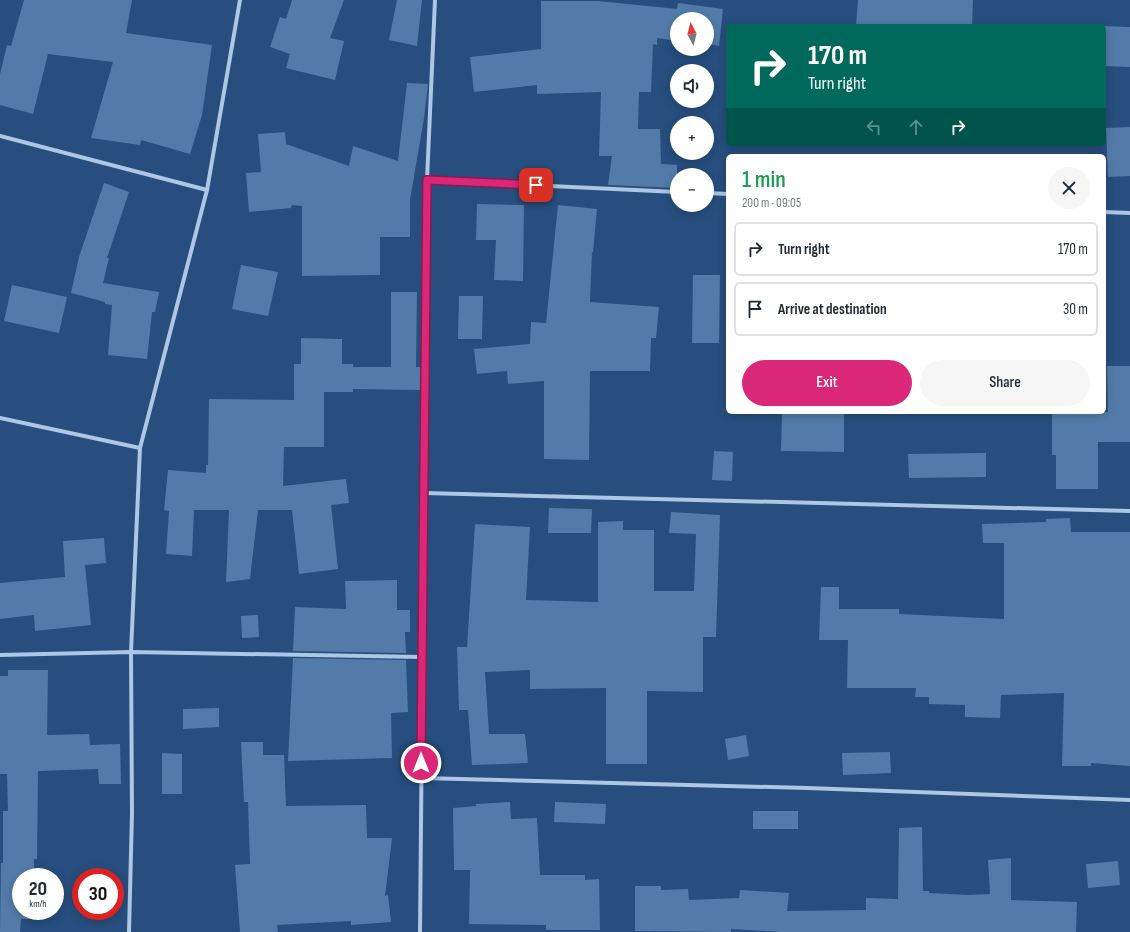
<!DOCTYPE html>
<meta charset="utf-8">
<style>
body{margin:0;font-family:"Sofia Sans Condensed",sans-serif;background:#f6f6f7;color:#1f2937;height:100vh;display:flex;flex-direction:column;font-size:15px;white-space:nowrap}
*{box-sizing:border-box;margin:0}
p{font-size:13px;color:#747a83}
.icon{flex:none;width:22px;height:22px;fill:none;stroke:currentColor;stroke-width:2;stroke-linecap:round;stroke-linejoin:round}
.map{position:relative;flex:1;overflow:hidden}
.side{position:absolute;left:726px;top:154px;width:380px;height:260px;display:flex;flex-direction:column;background:#fff;border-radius:6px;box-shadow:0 2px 10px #0003}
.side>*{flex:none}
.banner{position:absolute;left:726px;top:24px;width:380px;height:122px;border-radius:6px;box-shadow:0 2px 10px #0003;background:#00695c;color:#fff;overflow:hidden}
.needle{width:26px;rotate:353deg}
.fabs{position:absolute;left:670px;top:12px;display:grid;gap:8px}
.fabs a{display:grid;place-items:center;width:44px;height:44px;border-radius:50%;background:#fff;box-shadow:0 2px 10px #0003;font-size:20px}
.speed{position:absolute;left:12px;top:868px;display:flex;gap:8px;font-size:20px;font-weight:700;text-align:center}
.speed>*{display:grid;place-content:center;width:52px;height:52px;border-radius:50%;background:#fff;box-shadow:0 2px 10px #0003;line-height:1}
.speed small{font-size:10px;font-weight:400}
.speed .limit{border:6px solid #d22;background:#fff;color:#111}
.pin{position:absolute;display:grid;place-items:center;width:34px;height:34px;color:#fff;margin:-17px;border-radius:8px;box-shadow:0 2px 6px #0006}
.me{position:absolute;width:44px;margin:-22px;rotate:0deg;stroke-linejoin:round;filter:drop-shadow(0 0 3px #0008)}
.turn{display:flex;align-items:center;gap:14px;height:84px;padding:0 16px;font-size:18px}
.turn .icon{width:52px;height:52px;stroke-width:2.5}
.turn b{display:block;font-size:28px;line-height:34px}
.lanes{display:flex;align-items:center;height:38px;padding:0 16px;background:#0003;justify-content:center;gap:20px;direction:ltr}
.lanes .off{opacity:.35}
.round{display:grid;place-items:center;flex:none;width:42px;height:42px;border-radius:21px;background:#f6f6f7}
.overview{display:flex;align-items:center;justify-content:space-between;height:68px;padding:0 16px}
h1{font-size:24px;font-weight:600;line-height:30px;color:#1e9e55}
.primary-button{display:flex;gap:8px;margin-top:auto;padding:8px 16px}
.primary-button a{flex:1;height:46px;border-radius:24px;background:#db2777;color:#fff;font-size:16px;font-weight:600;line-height:46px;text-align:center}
.primary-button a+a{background:#f6f6f7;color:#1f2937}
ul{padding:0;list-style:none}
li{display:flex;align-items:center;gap:12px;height:54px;margin:0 8px 6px;padding:0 8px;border:2px solid #e0e1e3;border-radius:6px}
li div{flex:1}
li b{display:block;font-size:15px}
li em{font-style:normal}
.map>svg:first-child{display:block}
.building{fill:#537ba9}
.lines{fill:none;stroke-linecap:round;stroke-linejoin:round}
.street{stroke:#adc7e5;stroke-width:4}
.route-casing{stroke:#8e194d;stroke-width:10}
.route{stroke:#db2777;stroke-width:7}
</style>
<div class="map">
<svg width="1130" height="932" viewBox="0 0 1130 932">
<rect width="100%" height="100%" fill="#274e7e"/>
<!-- building -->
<g class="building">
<path d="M 24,0 L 132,0 L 126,33 L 212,45 L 202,115 L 190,154 L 141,140 L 140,145 L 91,138 L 113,62 L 48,54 L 33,114 L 0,105 L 0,74 L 7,45 L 11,46 Z"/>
<path d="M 292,0 L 344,0 L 330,38 L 344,41 L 335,80 L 286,68 L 290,54 L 270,47 L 280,17 L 286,19 Z"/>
<path d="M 397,0 L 422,0 L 417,46 L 389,40 Z"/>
<path d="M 858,0 L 973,0 L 972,26 L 856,26 Z"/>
<path d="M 541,1 L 598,1 L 677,9 L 678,3 L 723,9 L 719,46 L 707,44 L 707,19 L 677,19 L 677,41 L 657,38 L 657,45 L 653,44 L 651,92 L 639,92 L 638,129 L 660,129 L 661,164 L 677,165 L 677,188 L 608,185 L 612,156 L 599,156 L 601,92 L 537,94 L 537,85 L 474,92 L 470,57 L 541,49 Z"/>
<path d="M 1104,26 L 1130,27 L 1130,67 L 1104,66 Z"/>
<path d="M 407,83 L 428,84 L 424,118 L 410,200 L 410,237 L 380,237 L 380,275 L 302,276 L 302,206 L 292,205 L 291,208 L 249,212 L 246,173 L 261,172 L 258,134 L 285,132 L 286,144 L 349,166 L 353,146 L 398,161 Z"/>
<path d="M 1130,127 L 1130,176 L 1108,177 L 1106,128 Z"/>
<path d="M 104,183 L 129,192 L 107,258 L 109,258 L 103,283 L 159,292 L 155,312 L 152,312 L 147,359 L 108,355 L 112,305 L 105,304 L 105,302 L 71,293 L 79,257 Z"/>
<path d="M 477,204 L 524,205 L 523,281 L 494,280 L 496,240 L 476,240 Z"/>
<path d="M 558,205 L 597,209 L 593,252 L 592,252 L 590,302 L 659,307 L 656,338 L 651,338 L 650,371 L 590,371 L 589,460 L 544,459 L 544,381 L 508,384 L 507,371 L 477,374 L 474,349 L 530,344 L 531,322 L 546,323 Z"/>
<path d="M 241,265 L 278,272 L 268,316 L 232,309 Z"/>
<path d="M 693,275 L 720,275 L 719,343 L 692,343 Z"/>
<path d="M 12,285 L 67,297 L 59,333 L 4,321 Z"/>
<path d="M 391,292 L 417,292 L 416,367 L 420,367 L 420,390 L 353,389 L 353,392 L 324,392 L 324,447 L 284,447 L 283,486 L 346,479 L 349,503 L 331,505 L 338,569 L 299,574 L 292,510 L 258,510 L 250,579 L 226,582 L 229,510 L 194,510 L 192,556 L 166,554 L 169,511 L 164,510 L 168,470 L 206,473 L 206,465 L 208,465 L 209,399 L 294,400 L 294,364 L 301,364 L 301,338 L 342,339 L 342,364 L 353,364 L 353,367 L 391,367 Z"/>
<path d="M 459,296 L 483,296 L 482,339 L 458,339 Z"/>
<path d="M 1107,366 L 1130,366 L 1130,442 L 1098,442 L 1098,489 L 1056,489 L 1056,455 L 1052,455 L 1052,412 L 1108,412 Z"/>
<path d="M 782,412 L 844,412 L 844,452 L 781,451 Z"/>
<path d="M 714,451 L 733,452 L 732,481 L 712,480 Z"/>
<path d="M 986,453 L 986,477 L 909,478 L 908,454 Z"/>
<path d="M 549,508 L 592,509 L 591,533 L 548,533 Z"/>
<path d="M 671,512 L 720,515 L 716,637 L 703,637 L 703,692 L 647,691 L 647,764 L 606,764 L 606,688 L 530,689 L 530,670 L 485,672 L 489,734 L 525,734 L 528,763 L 472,765 L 468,710 L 459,710 L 457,647 L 467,647 L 475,524 L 530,527 L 526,600 L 598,602 L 598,522 L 623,521 L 623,530 L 654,530 L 654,591 L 694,591 L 696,534 L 669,533 Z"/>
<path d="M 1070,518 L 1071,532 L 1130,532 L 1130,766 L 1091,763 L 1091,766 L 1062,766 L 1064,693 L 1001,695 L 1000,718 L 965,717 L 965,705 L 929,704 L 929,697 L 915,697 L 916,688 L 847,688 L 848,640 L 819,640 L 821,587 L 839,587 L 839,609 L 899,609 L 899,614 L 1004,619 L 1004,543 L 983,543 L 982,524 L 1046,522 L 1046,519 Z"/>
<path d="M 104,538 L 106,563 L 85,565 L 91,625 L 35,631 L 34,615 L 0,619 L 0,583 L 65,577 L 63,541 Z"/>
<path d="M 397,580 L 397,610 L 410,610 L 410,632 L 405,632 L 406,653 L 293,651 L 295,607 L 346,609 L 345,581 Z"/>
<path d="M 258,615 L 259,637 L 242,638 L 241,616 Z"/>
<path d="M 293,658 L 406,660 L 408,712 L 391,713 L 392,758 L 288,761 Z"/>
<path d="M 8,670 L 48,670 L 47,735 L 89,734 L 90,745 L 120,744 L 121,784 L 99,784 L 98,769 L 38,771 L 37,859 L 34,859 L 34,877 L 21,877 L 21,911 L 32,911 L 32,919 L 21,919 L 20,932 L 0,932 L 1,863 L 3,863 L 3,811 L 8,811 L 7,774 L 0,774 L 0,676 L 8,676 Z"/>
<path d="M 219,708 L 219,727 L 183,729 L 183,709 Z"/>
<path d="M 746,735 L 749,756 L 728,760 L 725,739 Z"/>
<path d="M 241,742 L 263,742 L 263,755 L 284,755 L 286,806 L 366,805 L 367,838 L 392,838 L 385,896 L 388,895 L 391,922 L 351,925 L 351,921 L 277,925 L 278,932 L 240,932 L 235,865 L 250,864 L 248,802 L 244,802 Z"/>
<path d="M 890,752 L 891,773 L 843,775 L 842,753 Z"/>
<path d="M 162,753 L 182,754 L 182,794 L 162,794 Z"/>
<path d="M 510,802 L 511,819 L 537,818 L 540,875 L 585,875 L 585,880 L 599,879 L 600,930 L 546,930 L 546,925 L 469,924 L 470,870 L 454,870 L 453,808 L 476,806 L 476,804 Z"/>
<path d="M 555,802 L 606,804 L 605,824 L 554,822 Z"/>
<rect x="753" y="811" width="45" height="18"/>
<path d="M 922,827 L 923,891 L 929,891 L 929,893 L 968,895 L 990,894 L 988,860 L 1011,858 L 1011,900 L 1077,902 L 1076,932 L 782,932 L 731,929 L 731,932 L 635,931 L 635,886 L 661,886 L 661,890 L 688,889 L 689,900 L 739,898 L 740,890 L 789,893 L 787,911 L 866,910 L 866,898 L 898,899 L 899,828 Z"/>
<path d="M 1118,861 L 1120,885 L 1088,888 L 1086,864 Z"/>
</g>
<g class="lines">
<!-- street -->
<g class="street">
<path d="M 0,136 L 207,190 L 140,448 L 131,652 L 132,813 L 129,932"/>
<path d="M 427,180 L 677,192"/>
<path d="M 207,190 L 240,0"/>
<path d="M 707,193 L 728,194"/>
<path d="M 1104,212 L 1130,213"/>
<path d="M 0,418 L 140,448"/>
<path d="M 424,493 L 1130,511"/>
<path d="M 0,655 L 131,652 L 421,657"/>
<path d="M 421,778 L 807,788 L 1130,800"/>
<path d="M 420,932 L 427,180 L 435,0"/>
</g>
</g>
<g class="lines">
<defs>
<path id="route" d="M 421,763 L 427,180 L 536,185"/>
</defs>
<!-- route casing -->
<use href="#route" class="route-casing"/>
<!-- route -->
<use href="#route" class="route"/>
</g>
</svg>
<div class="fabs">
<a><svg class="needle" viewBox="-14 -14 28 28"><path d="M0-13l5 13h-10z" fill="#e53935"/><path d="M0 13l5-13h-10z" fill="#747a83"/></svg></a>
<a><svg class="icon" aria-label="sound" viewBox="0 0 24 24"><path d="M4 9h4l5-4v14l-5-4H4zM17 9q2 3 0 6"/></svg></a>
<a>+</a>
<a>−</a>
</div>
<div class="speed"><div>20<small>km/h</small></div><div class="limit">30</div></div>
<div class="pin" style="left:536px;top:185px;background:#d93025"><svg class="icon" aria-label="arrive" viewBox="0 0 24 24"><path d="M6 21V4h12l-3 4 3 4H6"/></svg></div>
<svg class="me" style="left:421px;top:763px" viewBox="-20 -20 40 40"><circle r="17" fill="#db2777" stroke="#fff" stroke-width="3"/><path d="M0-11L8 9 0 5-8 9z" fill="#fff"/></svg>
<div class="banner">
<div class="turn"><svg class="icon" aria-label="right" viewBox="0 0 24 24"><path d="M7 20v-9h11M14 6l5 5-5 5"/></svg><div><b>170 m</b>Turn right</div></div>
<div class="lanes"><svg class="icon off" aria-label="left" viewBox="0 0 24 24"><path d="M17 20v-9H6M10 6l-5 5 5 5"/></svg><svg class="icon off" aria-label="ahead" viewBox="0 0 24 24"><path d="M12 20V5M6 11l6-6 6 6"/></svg><svg class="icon" aria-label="right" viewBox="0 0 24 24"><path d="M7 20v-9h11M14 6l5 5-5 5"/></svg></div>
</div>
<section class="side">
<div class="overview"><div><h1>1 min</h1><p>200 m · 09:05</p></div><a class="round"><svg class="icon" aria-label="close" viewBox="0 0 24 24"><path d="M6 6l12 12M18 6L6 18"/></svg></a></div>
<ul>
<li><svg class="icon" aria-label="right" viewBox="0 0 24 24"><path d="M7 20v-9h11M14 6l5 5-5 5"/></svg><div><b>Turn right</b></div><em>170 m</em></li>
<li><svg class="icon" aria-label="arrive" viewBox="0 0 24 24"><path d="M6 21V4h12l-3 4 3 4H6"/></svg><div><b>Arrive at destination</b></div><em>30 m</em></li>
</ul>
<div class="primary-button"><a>Exit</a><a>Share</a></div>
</section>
</div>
